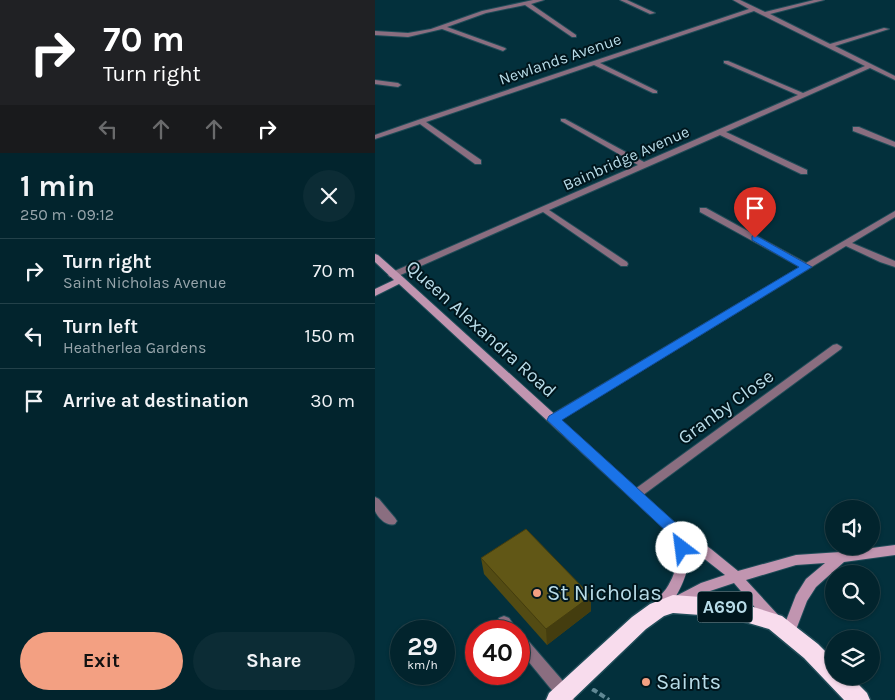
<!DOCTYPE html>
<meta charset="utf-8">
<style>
body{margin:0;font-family:Karla,sans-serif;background:#0c2c35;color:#f1f3f6;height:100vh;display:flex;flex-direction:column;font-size:19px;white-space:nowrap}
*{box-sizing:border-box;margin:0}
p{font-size:16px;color:#96a4aa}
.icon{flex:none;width:28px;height:28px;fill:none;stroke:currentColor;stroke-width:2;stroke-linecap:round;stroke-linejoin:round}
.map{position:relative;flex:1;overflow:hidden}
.side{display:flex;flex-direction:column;background:#02242d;width:375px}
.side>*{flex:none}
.guide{background:#202124;color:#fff;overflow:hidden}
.tools{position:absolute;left:450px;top:500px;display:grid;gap:10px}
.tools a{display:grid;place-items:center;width:55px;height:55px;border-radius:50%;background:#02242d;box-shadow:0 1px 4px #0004,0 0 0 1px #234149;font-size:25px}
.speed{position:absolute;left:15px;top:620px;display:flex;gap:10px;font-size:25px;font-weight:700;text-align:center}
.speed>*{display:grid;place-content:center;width:65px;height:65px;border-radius:50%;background:#02242d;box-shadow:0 1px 4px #0004,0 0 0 1px #234149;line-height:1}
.speed small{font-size:12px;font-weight:400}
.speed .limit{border:8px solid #d22;background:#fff;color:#111}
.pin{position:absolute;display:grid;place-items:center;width:42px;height:42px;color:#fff;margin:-51px -21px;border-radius:50% 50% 50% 0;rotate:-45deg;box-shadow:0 0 5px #0007}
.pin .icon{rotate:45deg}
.me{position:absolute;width:55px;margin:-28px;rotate:330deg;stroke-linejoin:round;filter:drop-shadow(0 0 4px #0008)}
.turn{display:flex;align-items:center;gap:18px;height:105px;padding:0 20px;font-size:22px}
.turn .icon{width:65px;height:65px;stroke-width:2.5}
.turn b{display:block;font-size:35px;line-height:42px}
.lanes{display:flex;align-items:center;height:48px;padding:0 20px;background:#0003;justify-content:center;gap:25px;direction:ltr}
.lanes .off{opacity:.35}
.round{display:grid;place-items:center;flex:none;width:52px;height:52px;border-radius:26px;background:#0c2c35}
.overview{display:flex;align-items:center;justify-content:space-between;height:85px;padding:0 20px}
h1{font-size:30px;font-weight:700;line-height:38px}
.button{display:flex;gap:10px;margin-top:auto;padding:10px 20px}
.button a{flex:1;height:58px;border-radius:30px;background:#f3a082;color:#111;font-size:20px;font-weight:700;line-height:58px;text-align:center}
.button a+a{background:#0c2c35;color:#f1f3f6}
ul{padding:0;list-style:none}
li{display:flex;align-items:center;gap:15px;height:65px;padding:0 20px;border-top:1px solid #234149}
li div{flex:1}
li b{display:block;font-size:19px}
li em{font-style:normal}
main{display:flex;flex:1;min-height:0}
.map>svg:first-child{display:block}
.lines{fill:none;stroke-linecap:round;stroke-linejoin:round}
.lane-casing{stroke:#204c58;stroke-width:2}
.street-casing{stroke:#204c58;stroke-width:2}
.secondary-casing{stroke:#204c58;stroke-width:2}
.highway-casing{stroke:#204c58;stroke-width:3}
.path{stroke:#608894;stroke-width:4;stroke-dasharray:6 3;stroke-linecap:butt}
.lane{fill:#8a6e80;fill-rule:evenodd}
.street{fill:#8a6e80;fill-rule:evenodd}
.secondary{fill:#c195b0;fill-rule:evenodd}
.highway{fill:#f8dced;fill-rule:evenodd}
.wall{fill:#534b13}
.shaded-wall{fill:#443d0f}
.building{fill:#615716;stroke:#443d0f}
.route{fill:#1a73e8;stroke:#114b97}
.poi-dot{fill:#f3a082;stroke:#00161d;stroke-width:2}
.labels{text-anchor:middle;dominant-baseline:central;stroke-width:4;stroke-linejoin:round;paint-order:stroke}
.far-street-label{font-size:16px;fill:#b8dce8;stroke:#00161d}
.shield{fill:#00161d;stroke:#81a1ab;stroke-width:1}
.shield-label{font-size:18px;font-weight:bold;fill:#b8dce8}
.street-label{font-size:19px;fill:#b8dce8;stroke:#00161d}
.near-poi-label{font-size:22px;fill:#b8dce8;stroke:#00161d;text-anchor:start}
</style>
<main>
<section class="side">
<div class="guide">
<div class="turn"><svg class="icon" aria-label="right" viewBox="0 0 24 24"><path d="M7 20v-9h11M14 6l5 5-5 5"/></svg><div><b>70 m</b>Turn right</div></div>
<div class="lanes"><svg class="icon off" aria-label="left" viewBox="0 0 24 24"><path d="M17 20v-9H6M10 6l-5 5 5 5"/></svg><svg class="icon off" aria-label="ahead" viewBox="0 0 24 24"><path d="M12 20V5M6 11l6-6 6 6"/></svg><svg class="icon off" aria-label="ahead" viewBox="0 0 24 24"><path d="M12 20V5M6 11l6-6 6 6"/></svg><svg class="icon" aria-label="right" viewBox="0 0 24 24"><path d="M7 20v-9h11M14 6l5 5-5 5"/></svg></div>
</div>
<div class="overview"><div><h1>1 min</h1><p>250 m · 09:12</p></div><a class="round"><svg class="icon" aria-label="close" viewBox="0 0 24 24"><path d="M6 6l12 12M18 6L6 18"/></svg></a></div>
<ul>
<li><svg class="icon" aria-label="right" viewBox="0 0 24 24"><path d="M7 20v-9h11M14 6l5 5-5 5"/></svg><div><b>Turn right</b><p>Saint Nicholas Avenue</p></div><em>70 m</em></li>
<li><svg class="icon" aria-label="left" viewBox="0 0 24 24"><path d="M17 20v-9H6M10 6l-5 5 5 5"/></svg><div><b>Turn left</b><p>Heatherlea Gardens</p></div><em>150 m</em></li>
<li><svg class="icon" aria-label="arrive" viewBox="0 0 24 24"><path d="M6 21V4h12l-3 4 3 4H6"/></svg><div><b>Arrive at destination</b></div><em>30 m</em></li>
</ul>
<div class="button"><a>Exit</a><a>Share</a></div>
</section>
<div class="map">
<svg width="520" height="700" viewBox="0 0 520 700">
<rect width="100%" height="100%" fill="#03303c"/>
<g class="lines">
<defs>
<g id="lane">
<path d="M 129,616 L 134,618 L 143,631 L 128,631 L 122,622 L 124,618 Z"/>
<path d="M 144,634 L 149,636 L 194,688 L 199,700 L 185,700 L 144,650 Z"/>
</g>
<g id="street">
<path d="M 158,0 L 169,0 L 156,4 L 201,35 L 201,37 L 197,37 L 150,5 L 111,13 L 72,27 L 130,48 L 131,49 L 128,51 L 67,29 L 33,37 L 0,35 L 0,31 L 33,33 L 56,29 L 107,11 Z"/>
<path d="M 245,0 L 252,0 L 280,13 L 275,14 Z"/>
<path d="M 358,0 L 365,0 L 390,12 L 439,0 L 449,0 L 395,14 L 455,44 L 509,28 L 514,29 L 460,46 L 520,76 L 520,80 L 495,68 L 351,132 L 432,170 L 432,174 L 426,174 L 345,135 L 174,210 L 252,262 L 253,264 L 252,266 L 246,266 L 168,212 L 21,277 L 15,277 L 13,275 L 15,273 L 263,165 L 186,121 L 186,119 L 190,119 L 269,162 L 423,95 L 349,63 L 349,61 L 353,61 L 428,93 L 490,66 L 379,11 L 225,63 L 282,91 L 282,93 L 278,93 L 219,65 L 51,122 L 106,160 L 106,164 L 100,164 L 45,124 L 0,139 L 0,135 L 43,120 L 374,9 Z"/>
<path d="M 0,80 L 23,83 L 26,85 L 23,87 L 0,84 Z"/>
<path d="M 478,127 L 484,127 L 520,142 L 520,147 L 478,131 Z"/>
<path d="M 325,208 L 331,208 L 431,263 L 520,211 L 520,217 L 477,243 L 520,261 L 520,267 L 505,262 L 471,246 L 182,422 L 174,422 L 173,419 L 174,416 L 425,267 L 325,212 Z"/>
<path d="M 462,344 L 467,347 L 466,349 L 264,498 L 260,500 L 256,498 L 254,495 L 256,492 L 458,345 Z"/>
<path d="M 0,497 L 4,499 L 20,518 L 22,521 L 20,524 C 12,527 3,518 0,511 C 0,507 0,501 0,497 Z"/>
</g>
<path id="secondary" d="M 0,254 L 3,255 L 29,278 L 302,525 L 336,549 L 363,571 L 421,555 L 466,552 L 520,545 L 520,555 L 469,562 L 441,587 L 432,601 L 419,635 L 414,637 L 409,635 L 407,631 L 421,595 L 431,579 L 450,563 L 421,565 L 371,580 L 405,617 L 407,621 L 405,625 L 400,627 L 395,625 L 359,583 L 335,591 L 303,607 L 298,605 L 297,602 C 292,608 289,612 281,609 L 279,605 C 282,599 287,594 291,589 C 304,569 304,554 294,533 L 24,284 L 0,296 L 0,289 L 19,280 L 0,262 ZM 313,546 L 350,575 L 326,583 L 301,596 C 310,580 316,564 313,546 Z"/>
<path id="highway" d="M 298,595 L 353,599 L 407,616 L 443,644 L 459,660 L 459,676 L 475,676 L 492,693 L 495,700 L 469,700 L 429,658 L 394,629 L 353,617 L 298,613 L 289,616 L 271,629 L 197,700 L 171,700 L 174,693 L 257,617 L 275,604 Z"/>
</defs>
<!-- lane casing -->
<use href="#lane" class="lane-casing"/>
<!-- street casing -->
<use href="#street" class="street-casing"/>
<!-- secondary casing -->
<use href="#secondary" class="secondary-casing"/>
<!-- highway casing -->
<use href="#highway" class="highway-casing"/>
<!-- path -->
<path class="path" d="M 218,692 L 219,690 L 234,700"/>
<!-- lane -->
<use href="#lane" class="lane"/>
<!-- street -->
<use href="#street" class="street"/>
<!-- secondary -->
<use href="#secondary" class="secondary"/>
<!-- highway -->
<use href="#highway" class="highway"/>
</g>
<!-- wall -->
<path class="wall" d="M 106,558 L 216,611 L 172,645 L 109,574 Z"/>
<!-- shaded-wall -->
<path class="shaded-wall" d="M 216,596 L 216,611 L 172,645 L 171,629 Z"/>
<!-- building -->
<path class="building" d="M 151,529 L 216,596 L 171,629 L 106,558 Z"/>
<!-- route -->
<path class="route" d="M 380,235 L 437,267 L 187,420 L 303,525 L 315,548 L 312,552 L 307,554 L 302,552 L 293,533 L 172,420 L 174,416 L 424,267 L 377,240 L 377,236 Z"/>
<!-- markers -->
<g class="poi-dot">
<circle cx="162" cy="593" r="5"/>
<circle cx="271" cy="682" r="5"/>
</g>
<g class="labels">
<!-- far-street labels -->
<g class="far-street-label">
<text transform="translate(185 59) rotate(-19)">Newlands Avenue</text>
<text transform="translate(251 158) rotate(-24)">Bainbridge Avenue</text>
</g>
<!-- shield labels -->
<rect class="shield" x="322.5" y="591.5" width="55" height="31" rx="4"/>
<g class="shield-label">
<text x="350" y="607">A690</text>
</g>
<!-- street labels -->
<g class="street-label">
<text transform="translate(106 329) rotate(42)">Queen Alexandra Road</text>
<text transform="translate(351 407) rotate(-36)">Granby Close</text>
</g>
<!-- near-poi labels -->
<g class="near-poi-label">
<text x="172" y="593">St Nicholas</text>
<text x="281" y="682">Saints</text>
</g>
</g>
</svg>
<div class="tools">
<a><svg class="icon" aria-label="sound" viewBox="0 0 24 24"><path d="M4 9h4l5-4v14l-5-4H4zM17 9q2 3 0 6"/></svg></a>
<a><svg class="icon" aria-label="search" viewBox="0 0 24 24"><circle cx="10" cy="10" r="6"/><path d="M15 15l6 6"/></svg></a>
<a><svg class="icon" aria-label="layers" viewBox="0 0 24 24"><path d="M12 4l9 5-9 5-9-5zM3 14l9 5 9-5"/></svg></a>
</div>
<div class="speed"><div>29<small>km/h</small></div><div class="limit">40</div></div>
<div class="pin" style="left:380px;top:238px;background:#d93025"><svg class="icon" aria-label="arrive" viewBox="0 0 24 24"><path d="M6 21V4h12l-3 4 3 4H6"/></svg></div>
<svg class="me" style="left:307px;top:548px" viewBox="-20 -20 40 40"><circle r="19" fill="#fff"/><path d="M0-13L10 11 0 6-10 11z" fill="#1a73e8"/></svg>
</div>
</main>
